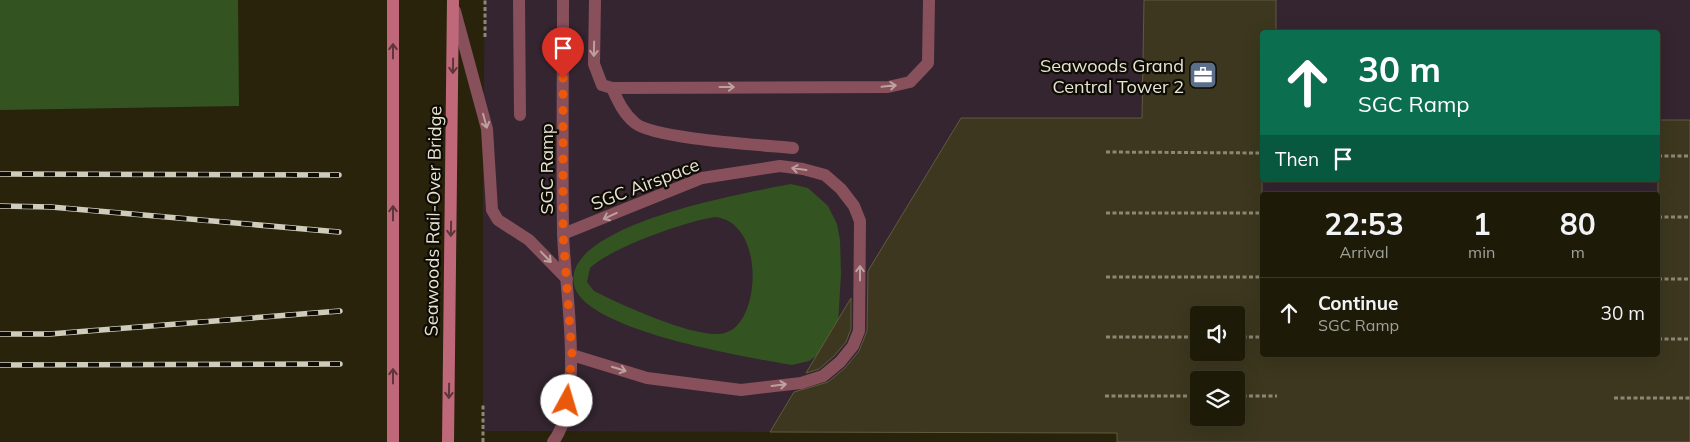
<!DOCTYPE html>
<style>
body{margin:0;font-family:Mulish,sans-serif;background:#2b2716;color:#f1f3f6;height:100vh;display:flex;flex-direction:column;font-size:19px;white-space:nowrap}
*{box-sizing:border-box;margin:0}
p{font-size:16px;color:#a1a19c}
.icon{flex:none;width:28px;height:28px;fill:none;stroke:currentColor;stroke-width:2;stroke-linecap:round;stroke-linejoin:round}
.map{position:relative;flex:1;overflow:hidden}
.side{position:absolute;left:1260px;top:192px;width:400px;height:165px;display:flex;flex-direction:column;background:#1e1a08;border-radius:5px;box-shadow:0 5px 20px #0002,0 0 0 1px #3c3829}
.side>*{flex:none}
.guide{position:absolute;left:1260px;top:30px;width:400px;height:152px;border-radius:5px;box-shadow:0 5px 20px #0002,0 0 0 1px #3c3829;background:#0b6e4f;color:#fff;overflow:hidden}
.tools{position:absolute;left:1190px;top:306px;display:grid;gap:10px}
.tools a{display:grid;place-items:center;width:55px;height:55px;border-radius:5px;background:#1e1a08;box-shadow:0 5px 20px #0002,0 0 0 1px #3c3829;font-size:25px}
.pin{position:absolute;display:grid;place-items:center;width:42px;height:42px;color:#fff;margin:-51px -21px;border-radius:50% 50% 50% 0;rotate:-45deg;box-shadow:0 0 5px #0007}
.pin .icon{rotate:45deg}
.me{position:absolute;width:55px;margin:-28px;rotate:6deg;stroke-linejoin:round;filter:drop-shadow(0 0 4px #0008)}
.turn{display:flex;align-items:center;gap:18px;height:105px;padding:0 15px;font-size:22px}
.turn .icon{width:65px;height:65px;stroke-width:2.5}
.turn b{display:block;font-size:35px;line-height:42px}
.then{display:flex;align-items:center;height:48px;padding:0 15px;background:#0003;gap:10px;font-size:19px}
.eta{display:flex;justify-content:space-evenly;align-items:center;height:85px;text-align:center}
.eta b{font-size:30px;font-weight:700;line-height:35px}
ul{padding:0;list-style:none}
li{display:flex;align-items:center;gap:15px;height:70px;padding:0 15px;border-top:1px solid #3c3829}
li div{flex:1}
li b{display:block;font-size:19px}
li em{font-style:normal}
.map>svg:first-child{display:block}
.commercial{fill:#342530;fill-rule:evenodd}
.green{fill:#335421;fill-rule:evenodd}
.building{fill:#3c371e;stroke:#605b40;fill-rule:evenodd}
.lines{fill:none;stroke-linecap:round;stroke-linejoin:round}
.path{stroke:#8c8875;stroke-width:3;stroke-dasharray:4 2.5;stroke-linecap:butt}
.service{stroke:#87505b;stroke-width:12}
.rail-casing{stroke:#cfccbc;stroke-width:5.5}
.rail{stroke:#0e0c04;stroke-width:4;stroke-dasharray:11;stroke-linecap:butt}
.service-bridge{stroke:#87505b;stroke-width:12}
.secondary-bridge{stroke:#bf687a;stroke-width:12}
.oneway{stroke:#bca19e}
.oneway2{stroke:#5e3539}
.route{stroke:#ea580c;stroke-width:9;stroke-dasharray:0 16.2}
.labels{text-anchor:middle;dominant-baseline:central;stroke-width:4.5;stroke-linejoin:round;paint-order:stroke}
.poi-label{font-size:18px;fill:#e7e4d5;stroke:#0e0c04;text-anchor:end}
.street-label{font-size:18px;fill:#e7e4d5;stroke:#0e0c04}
</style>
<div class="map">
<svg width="1690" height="442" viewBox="0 0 1690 442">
<rect width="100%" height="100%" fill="#28230a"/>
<!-- commercial -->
<path class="commercial" d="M 485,0 L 1690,0 L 1690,435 L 483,431 L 483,134 ZM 1262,32 L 1658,32 L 1658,180 L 1262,180 ZM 1262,195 L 1658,195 L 1658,355 L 1262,355 ZM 1199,315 L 1236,315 L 1236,352 L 1199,352 ZM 1199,380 L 1236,380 L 1236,418 L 1199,418 Z"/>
<!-- green -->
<g class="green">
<path d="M 0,0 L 238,0 L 239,106 L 0,110 Z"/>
<path d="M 791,184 L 808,188 L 828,206 L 837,224 L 840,240 L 841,274 L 838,324 L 820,353 L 809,361 L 792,365 C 751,358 584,331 574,285 C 561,224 750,192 791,184 ZM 715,217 C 766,222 761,324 725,333 C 698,340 627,307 602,295 L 594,291 L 587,282 L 590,268 C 612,247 684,222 715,217 Z"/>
</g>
<!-- building -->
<g class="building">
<path d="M 1144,0 L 1276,0 L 1276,32 L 1262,32 L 1262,355 L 1658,355 L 1658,120 L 1690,120 L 1690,442 L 1117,442 L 1117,433 L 770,432 L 794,392 L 828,382 L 845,368 L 859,351 L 867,331 L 868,271 L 961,118 L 1142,118 ZM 1199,315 L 1236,315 L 1236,352 L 1199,352 ZM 1199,380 L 1236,380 L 1236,418 L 1199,418 Z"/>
<path d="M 851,298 L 851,329 L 846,342 L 834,356 L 819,369 L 806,373 Z"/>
</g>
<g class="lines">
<!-- path -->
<g class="path">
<path d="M 485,37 L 485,0"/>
<path d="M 1106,152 L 1262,153"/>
<path d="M 1658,156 L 1690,156"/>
<path d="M 1106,213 L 1262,213"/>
<path d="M 1658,217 L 1690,217"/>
<path d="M 1106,277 L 1262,277"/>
<path d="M 1658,279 L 1690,279"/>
<path d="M 1106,337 L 1199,337"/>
<path d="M 1236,337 L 1262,337"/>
<path d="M 1658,339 L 1690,339"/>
<path d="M 1105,396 L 1199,396"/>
<path d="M 1236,396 L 1277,396"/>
<path d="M 1614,398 L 1690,398"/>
<path d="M 483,442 L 483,405"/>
</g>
<!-- service -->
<g class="service">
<path d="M 519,0 L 520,115"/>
<path d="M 595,0 L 594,64 L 602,85 L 612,88 L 888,87 L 910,82 L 928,63 L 929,0"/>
<path d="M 612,88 C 618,101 623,113 635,123 C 654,139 763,145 793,148"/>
</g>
<defs>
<g id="rail">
<path d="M 0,174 L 339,175"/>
<path d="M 0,206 L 51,207 L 339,232"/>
<path d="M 0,334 L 50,334 L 340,311"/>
<path d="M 0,365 L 340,364"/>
</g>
</defs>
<!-- rail casing -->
<use href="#rail" class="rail-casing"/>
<!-- rail -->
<use href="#rail" class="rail"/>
<!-- service-bridge -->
<g class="service-bridge">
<path d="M 455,11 L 487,129 L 492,210 L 498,220 L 529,240 L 567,279"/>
<path d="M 563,234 L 702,178 L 780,166 L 803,169 L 825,175 L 841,189 L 854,206 L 860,221 L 859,331 L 853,346 L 840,362 L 823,376 L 801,383 L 741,390 L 647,378 L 572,355"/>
<path d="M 553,442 C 586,399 564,285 563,232 C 562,155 563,77 563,0"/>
</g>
<!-- secondary-bridge -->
<g class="secondary-bridge">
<path d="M 393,442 L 393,0"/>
<path d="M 448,442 L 453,0"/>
</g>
</g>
<!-- one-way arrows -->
<defs><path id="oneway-shaft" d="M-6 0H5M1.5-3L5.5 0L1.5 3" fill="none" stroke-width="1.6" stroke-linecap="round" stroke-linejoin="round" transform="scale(1.25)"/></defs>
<g class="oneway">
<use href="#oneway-shaft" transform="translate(594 49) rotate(91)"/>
<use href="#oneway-shaft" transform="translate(889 86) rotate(-6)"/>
<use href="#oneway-shaft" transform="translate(727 87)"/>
<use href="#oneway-shaft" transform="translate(485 121) rotate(75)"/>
<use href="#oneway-shaft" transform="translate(799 169) rotate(-172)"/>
<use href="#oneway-shaft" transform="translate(610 216) rotate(155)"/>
<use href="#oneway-shaft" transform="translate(546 257) rotate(46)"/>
<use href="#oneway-shaft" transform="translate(860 273) rotate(-90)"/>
<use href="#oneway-shaft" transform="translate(619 369) rotate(17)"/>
<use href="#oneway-shaft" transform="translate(779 385) rotate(-7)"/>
</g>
<g class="oneway2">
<use href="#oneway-shaft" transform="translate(393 51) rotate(-90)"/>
<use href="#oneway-shaft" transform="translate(453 66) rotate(91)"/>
<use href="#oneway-shaft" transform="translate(393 213) rotate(-90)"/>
<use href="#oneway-shaft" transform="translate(451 229) rotate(91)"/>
<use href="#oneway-shaft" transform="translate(393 376) rotate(-90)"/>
<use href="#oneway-shaft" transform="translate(449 391) rotate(91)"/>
</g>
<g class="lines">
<!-- route -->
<path class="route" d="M 563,78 L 563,234 L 572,355 L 567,401"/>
</g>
<!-- icons -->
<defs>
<symbol id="office-square" viewBox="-11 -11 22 22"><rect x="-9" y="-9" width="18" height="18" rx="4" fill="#5c6f8a" stroke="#0e0c04"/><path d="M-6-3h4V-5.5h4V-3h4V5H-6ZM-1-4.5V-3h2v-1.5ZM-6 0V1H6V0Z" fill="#fff"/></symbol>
</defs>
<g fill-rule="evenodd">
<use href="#office-square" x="1187" y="59" width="32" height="32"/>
</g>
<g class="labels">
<!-- poi labels -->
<g class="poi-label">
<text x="1184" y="65">Seawoods Grand<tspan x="1184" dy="21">Central Tower 2</tspan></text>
</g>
<!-- street labels -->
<g class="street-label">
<text transform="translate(546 169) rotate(-90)">SGC Ramp</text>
<text transform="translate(645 184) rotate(-21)">SGC Airspace</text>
<text transform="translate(433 221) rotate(-89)">Seawoods Rail-Over Bridge</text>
</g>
</g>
</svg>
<div class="tools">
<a><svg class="icon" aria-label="sound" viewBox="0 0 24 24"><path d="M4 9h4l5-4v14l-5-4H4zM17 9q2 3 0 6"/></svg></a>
<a><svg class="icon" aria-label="layers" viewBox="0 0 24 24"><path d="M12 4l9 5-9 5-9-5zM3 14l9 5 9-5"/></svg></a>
</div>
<div class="pin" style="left:563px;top:78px;background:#d93025"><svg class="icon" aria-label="arrive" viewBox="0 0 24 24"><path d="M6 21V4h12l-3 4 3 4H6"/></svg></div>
<svg class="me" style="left:567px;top:401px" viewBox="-20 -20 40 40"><circle r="19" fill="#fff"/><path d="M0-13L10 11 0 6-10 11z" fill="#ea580c"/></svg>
<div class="guide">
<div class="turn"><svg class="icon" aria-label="ahead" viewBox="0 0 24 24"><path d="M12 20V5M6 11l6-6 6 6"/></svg><div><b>30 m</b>SGC Ramp</div></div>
<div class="then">Then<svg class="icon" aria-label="arrive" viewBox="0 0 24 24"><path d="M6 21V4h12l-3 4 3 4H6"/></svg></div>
</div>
<section class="side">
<div class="eta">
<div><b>22:53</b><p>Arrival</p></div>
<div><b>1</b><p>min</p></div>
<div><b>80</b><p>m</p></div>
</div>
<ul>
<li><svg class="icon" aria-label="ahead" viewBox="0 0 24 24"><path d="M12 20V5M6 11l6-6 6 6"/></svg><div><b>Continue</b><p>SGC Ramp</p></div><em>30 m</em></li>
</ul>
</section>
</div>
